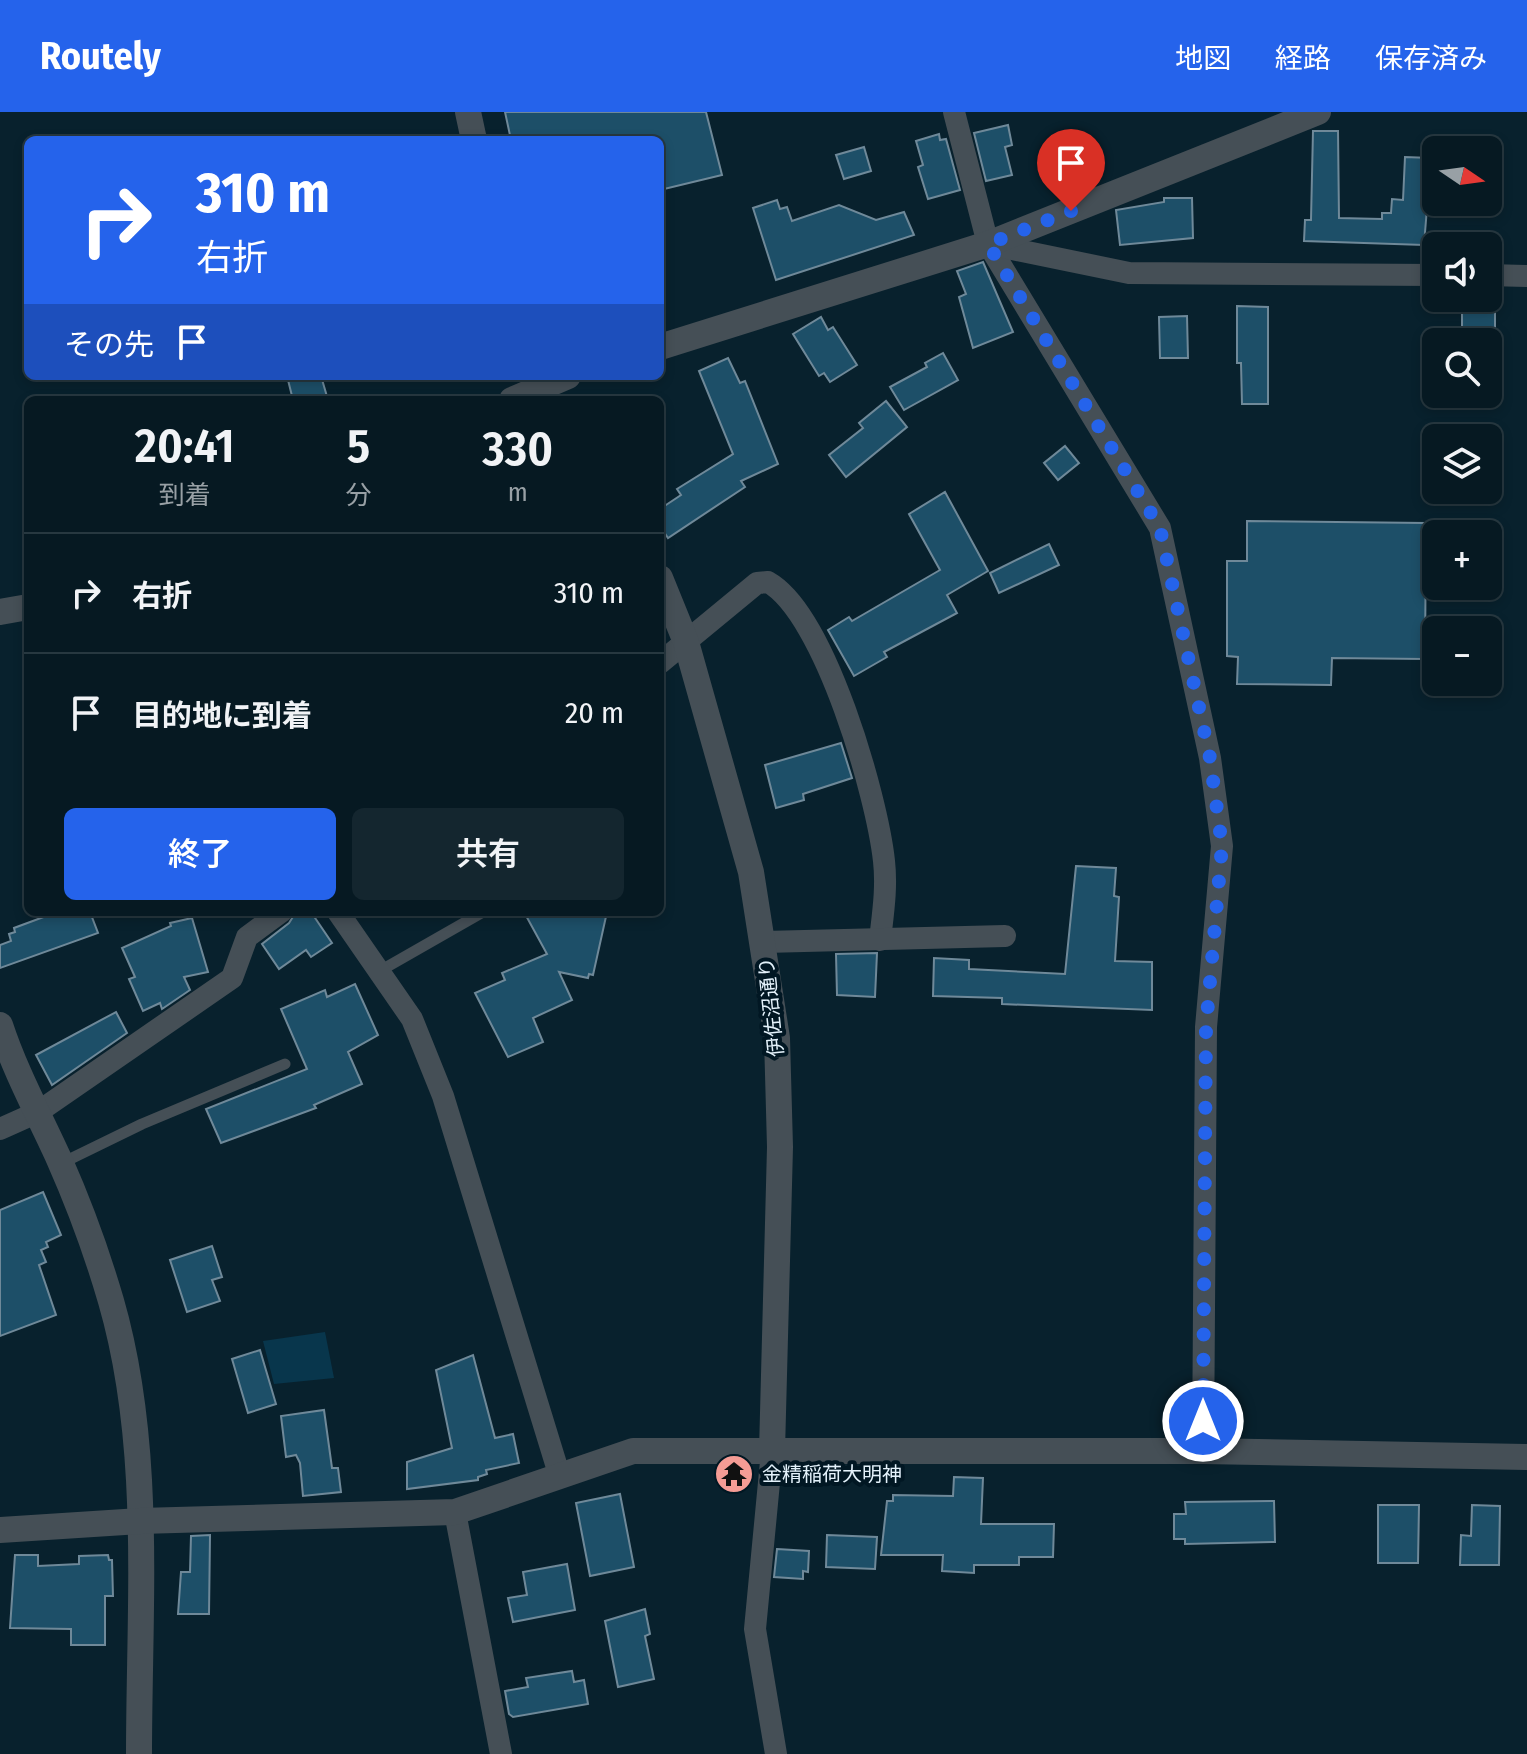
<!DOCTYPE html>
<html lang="ja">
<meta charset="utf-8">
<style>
body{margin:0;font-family:"Fira Sans Condensed","Noto Sans JP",sans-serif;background:#14262f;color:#f1f3f6;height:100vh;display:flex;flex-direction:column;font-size:30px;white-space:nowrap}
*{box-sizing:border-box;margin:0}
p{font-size:26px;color:#98a0a5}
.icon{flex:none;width:44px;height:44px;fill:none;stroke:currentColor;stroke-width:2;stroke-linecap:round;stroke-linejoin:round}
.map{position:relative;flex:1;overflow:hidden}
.details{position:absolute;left:24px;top:284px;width:640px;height:520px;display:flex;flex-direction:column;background:#061922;border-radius:12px;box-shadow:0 4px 12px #0003,0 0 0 2px #273840}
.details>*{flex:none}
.hud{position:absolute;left:24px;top:24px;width:640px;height:244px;border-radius:12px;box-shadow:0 4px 12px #0003,0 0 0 2px #273840;background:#2563eb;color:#fff;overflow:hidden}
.needle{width:52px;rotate:103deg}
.controls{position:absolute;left:1422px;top:24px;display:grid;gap:16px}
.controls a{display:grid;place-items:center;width:80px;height:80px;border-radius:12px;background:#061922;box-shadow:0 4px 12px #0003,0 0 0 2px #273840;font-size:40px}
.pin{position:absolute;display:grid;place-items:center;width:68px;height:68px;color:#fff;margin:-82px -34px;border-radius:50% 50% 50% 0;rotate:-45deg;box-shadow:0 0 8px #0007}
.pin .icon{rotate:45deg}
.me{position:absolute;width:88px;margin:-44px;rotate:0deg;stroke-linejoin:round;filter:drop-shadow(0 0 6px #0008)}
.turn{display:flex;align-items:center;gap:28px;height:168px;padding:0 40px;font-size:36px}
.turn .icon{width:104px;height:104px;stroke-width:2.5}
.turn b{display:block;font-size:56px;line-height:68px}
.then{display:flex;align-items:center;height:76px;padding:0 40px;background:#0003;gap:16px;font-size:30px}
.eta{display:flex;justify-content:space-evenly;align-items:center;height:136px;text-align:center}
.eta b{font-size:48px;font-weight:600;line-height:56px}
.button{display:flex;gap:16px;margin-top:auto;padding:16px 40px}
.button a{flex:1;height:92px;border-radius:12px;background:#2563eb;color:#fff;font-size:32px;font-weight:600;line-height:92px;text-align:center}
.button a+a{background:#14262f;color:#f1f3f6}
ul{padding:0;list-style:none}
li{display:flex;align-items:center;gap:24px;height:120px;padding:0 40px;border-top:2px solid #273840}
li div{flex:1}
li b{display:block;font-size:30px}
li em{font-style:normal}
header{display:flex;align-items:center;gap:48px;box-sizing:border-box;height:112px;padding:0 40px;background:#2563eb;color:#fff}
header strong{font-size:38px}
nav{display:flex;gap:44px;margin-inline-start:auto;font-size:28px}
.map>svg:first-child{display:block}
.green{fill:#08364c}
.building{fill:#1d4f68;stroke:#6f8999;stroke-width:2}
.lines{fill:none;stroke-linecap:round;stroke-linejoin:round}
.service{stroke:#454f56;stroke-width:11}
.minor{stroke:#454f56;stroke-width:22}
.tertiary{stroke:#454f56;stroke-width:26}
.route{stroke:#2563eb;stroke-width:14;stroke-dasharray:0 25.2}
.labels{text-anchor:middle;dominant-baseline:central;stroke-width:8;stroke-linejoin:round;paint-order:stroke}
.street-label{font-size:20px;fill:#e4f2fb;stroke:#011723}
.poi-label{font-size:20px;fill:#e4f2fb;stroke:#011723;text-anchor:start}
</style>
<header>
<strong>Routely</strong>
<nav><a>地図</a><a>経路</a><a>保存済み</a></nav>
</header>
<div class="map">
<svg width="1527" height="1642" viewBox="0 0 1527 1642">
<rect width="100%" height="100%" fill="#08212d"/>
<!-- green -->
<path class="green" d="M 325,1220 L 334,1266 L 274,1272 L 263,1229 Z"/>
<!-- building -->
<g class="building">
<path d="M 505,0 L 706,0 L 722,63 L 660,78 L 660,28 L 511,28 Z"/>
<path d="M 1008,13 L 1012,33 L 1005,35 L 1012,63 L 986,69 L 974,21 Z"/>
<path d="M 1313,19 L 1338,19 L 1339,106 L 1382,107 L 1382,101 L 1391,101 L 1392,87 L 1403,88 L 1405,45 L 1431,46 L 1424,133 L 1304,129 L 1305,108 L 1311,108 Z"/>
<path d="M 939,22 L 940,28 L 946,27 L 960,78 L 928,87 L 918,55 L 923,53 L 916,29 Z"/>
<path d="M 864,35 L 871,59 L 844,67 L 836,43 Z"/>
<path d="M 1164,86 L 1192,86 L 1193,126 L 1120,133 L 1116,98 L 1164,90 Z"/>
<path d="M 777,88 L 780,97 L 787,95 L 792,109 L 839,93 L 876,108 L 904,100 L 914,123 L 776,168 L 753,96 Z"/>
<path d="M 983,150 L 1013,220 L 973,236 L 959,185 L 966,182 L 957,159 Z"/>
<path d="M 1237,194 L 1268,195 L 1268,292 L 1242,292 L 1241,251 L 1237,251 Z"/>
<rect x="1462" y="194" width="33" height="36"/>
<path d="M 1187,204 L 1188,246 L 1160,246 L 1159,205 Z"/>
<path d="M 821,205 L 828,218 L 833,215 L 857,253 L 830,270 L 824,261 L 819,264 L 793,222 Z"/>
<path d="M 943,241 L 958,268 L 904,298 L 890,275 L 927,255 L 925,251 Z"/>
<path d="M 728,246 L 740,271 L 745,269 L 778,352 L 741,369 L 745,375 L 668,426 L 660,414 L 660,397 L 681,383 L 677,377 L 733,342 L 699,259 Z"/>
<path d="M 287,264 L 321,264 L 328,288 L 293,288 Z"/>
<path d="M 886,289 L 907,315 L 846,365 L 829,343 L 863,316 L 859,311 Z"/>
<path d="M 1065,334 L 1079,351 L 1058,368 L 1044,351 Z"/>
<path d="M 945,380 L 988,459 L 947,483 L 957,501 L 884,540 L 887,545 L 854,564 L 828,518 L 849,505 L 852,509 L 940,458 L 909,402 Z"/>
<path d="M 1247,409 L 1426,411 L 1425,547 L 1332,546 L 1331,573 L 1237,572 L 1238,545 L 1227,544 L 1227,449 L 1247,449 Z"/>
<path d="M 1049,432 L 1059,453 L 999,481 L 990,461 Z"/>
<path d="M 841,631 L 852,666 L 803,682 L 804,688 L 776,696 L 765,653 Z"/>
<path d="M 1076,754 L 1116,756 L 1114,784 L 1119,785 L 1115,849 L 1152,850 L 1152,898 L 1002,892 L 1002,886 L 933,884 L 934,846 L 969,848 L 969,857 L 1065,862 Z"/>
<path d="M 57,800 L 90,800 L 98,821 L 0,856 L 0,833 L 11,829 L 9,822 L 15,820 L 14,816 Z"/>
<path d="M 296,800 L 311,800 L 332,831 L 311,845 L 306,838 L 279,857 L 262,832 L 289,811 Z"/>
<path d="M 524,800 L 607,800 L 593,863 L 589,862 L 588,866 L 559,860 L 572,888 L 533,906 L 543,930 L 508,945 L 475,881 L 505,868 L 502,861 L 547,842 Z"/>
<path d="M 192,806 L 208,860 L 184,865 L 190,878 L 162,897 L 160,891 L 143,899 L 129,867 L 135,865 L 122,836 L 171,814 L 170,811 Z"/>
<path d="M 877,841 L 875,885 L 837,883 L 836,842 Z"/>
<path d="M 355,872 L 378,923 L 348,940 L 362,972 L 314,993 L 316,996 L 221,1031 L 206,997 L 307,957 L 281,897 L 325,878 L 327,885 Z"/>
<path d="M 116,900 L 127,921 L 52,973 L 36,943 Z"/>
<path d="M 43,1080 L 61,1123 L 46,1130 L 48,1135 L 41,1138 L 46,1150 L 39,1153 L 56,1203 L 0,1224 L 0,1098 Z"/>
<path d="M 212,1134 L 222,1165 L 212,1168 L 220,1189 L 187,1200 L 170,1148 Z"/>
<path d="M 260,1238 L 276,1292 L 248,1301 L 232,1247 Z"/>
<path d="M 473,1243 L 495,1326 L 513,1322 L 519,1351 L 486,1358 L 487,1362 L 478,1365 L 478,1368 L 407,1377 L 407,1350 L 452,1336 L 436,1258 Z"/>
<path d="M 324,1298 L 332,1356 L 338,1356 L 341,1380 L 303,1384 L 300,1351 L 296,1343 L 286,1345 L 281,1304 Z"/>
<path d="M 954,1365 L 983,1366 L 981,1412 L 1054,1412 L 1053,1445 L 1019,1445 L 1019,1453 L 974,1453 L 974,1461 L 942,1459 L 943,1443 L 881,1443 L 887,1389 L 893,1389 L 893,1383 L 953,1384 Z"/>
<path d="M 620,1382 L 634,1455 L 590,1464 L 576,1391 Z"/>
<path d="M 1274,1389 L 1275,1430 L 1185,1432 L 1185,1427 L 1174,1427 L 1174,1402 L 1186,1402 L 1185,1390 Z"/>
<path d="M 1378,1393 L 1419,1393 L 1418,1451 L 1378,1451 Z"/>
<path d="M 1472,1393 L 1500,1394 L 1499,1453 L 1460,1453 L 1461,1423 L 1471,1424 Z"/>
<path d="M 210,1423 L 209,1502 L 178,1502 L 181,1460 L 190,1460 L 191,1424 Z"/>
<path d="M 827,1423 L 877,1425 L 875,1457 L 826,1455 Z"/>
<path d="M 777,1437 L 809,1439 L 808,1460 L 803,1459 L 803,1467 L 774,1465 Z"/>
<path d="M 15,1443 L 38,1443 L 38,1454 L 79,1452 L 79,1444 L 108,1443 L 109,1448 L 112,1448 L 113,1484 L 105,1484 L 105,1533 L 71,1533 L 71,1517 L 10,1516 Z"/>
<path d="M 567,1452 L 575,1498 L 513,1510 L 508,1486 L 527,1483 L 523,1460 Z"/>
<path d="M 645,1497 L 650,1522 L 645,1524 L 654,1567 L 618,1575 L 605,1509 Z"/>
<path d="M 572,1559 L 574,1570 L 584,1568 L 588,1592 L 513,1605 L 509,1602 L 505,1579 L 528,1575 L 526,1566 Z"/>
</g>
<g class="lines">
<!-- service -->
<g class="service">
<path d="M 378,860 L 483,800"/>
<path d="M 62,1051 L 142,1012 L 285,952"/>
</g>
<!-- minor -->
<g class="minor">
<path d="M 954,0 L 988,132 L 1160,416 L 1210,646 L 1222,734 L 1206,915 L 1203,1339"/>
<path d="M 988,132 L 1129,161 L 1436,163"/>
<path d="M 1488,163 L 1527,164"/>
<path d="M 660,551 L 757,471 L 768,470 C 825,502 877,684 884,749 C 887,776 883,801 880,828"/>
<path d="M 338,800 L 412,907 L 443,984 L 560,1365"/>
<path d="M 764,830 L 1005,824"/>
<path d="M 0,1017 L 38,1000 L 232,866 L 247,825 L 281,800"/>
<path d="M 772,1339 L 755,1517 L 776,1642"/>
<path d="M 455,1400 L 501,1642"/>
</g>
<!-- tertiary -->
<g class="tertiary">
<path d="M 468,0 L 474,28"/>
<path d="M 660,235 L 988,132 L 1318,0"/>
<path d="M 512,288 L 568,264"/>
<path d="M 660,466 L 686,530 L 751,760 L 777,926 L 780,1035 L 772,1339"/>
<path d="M 0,500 L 28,495"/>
<path d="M 0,913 C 15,959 39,1003 59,1047 C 79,1092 97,1141 111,1189 C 153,1334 139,1493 139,1642"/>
<path d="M 0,1418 L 140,1409 L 455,1400 L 633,1339 L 1203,1339 L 1527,1345"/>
</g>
</g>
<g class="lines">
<!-- route -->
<path class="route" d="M 1071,99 L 988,132 L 1160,416 L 1210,646 L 1222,734 L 1206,915 L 1203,1309"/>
</g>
<!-- icons -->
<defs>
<symbol id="temple-disc" viewBox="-11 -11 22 22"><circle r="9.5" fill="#f59c95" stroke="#011723"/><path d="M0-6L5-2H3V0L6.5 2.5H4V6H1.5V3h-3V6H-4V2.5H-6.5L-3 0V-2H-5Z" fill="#111"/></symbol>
</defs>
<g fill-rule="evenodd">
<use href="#temple-disc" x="712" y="1340" width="44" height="44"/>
</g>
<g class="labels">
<!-- street labels -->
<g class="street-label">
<text transform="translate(771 895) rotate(-96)">伊佐沼通り</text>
</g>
<!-- poi labels -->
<g class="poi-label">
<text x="762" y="1362">金精稲荷大明神</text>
</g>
</g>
</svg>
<div class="controls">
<a><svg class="needle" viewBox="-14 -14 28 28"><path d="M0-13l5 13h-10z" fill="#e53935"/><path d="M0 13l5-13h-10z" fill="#98a0a5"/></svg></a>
<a><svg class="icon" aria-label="sound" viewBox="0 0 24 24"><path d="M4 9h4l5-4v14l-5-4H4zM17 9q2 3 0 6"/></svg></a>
<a><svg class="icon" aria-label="search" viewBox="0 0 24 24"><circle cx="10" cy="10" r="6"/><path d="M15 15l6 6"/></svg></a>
<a><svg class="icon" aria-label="layers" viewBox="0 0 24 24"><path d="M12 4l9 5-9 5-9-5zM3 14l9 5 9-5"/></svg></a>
<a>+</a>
<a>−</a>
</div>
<div class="pin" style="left:1071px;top:99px;background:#d93025"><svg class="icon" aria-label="arrive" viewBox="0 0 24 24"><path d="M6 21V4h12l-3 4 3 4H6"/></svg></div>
<svg class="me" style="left:1203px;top:1309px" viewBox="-20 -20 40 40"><circle r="17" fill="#2563eb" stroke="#fff" stroke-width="3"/><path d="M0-11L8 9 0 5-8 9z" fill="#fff"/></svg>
<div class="hud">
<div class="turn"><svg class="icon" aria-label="right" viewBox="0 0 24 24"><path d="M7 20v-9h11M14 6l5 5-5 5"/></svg><div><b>310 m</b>右折</div></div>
<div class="then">その先<svg class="icon" aria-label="arrive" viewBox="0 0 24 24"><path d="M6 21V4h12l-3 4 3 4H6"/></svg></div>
</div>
<section class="details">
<div class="eta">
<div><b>20:41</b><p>到着</p></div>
<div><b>5</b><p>分</p></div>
<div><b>330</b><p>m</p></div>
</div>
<ul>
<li><svg class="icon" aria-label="right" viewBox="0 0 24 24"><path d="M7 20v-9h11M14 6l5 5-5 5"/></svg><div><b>右折</b></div><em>310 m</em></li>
<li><svg class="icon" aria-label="arrive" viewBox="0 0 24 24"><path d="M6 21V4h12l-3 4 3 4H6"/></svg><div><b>目的地に到着</b></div><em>20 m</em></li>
</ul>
<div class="button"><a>終了</a><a>共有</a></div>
</section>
</div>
